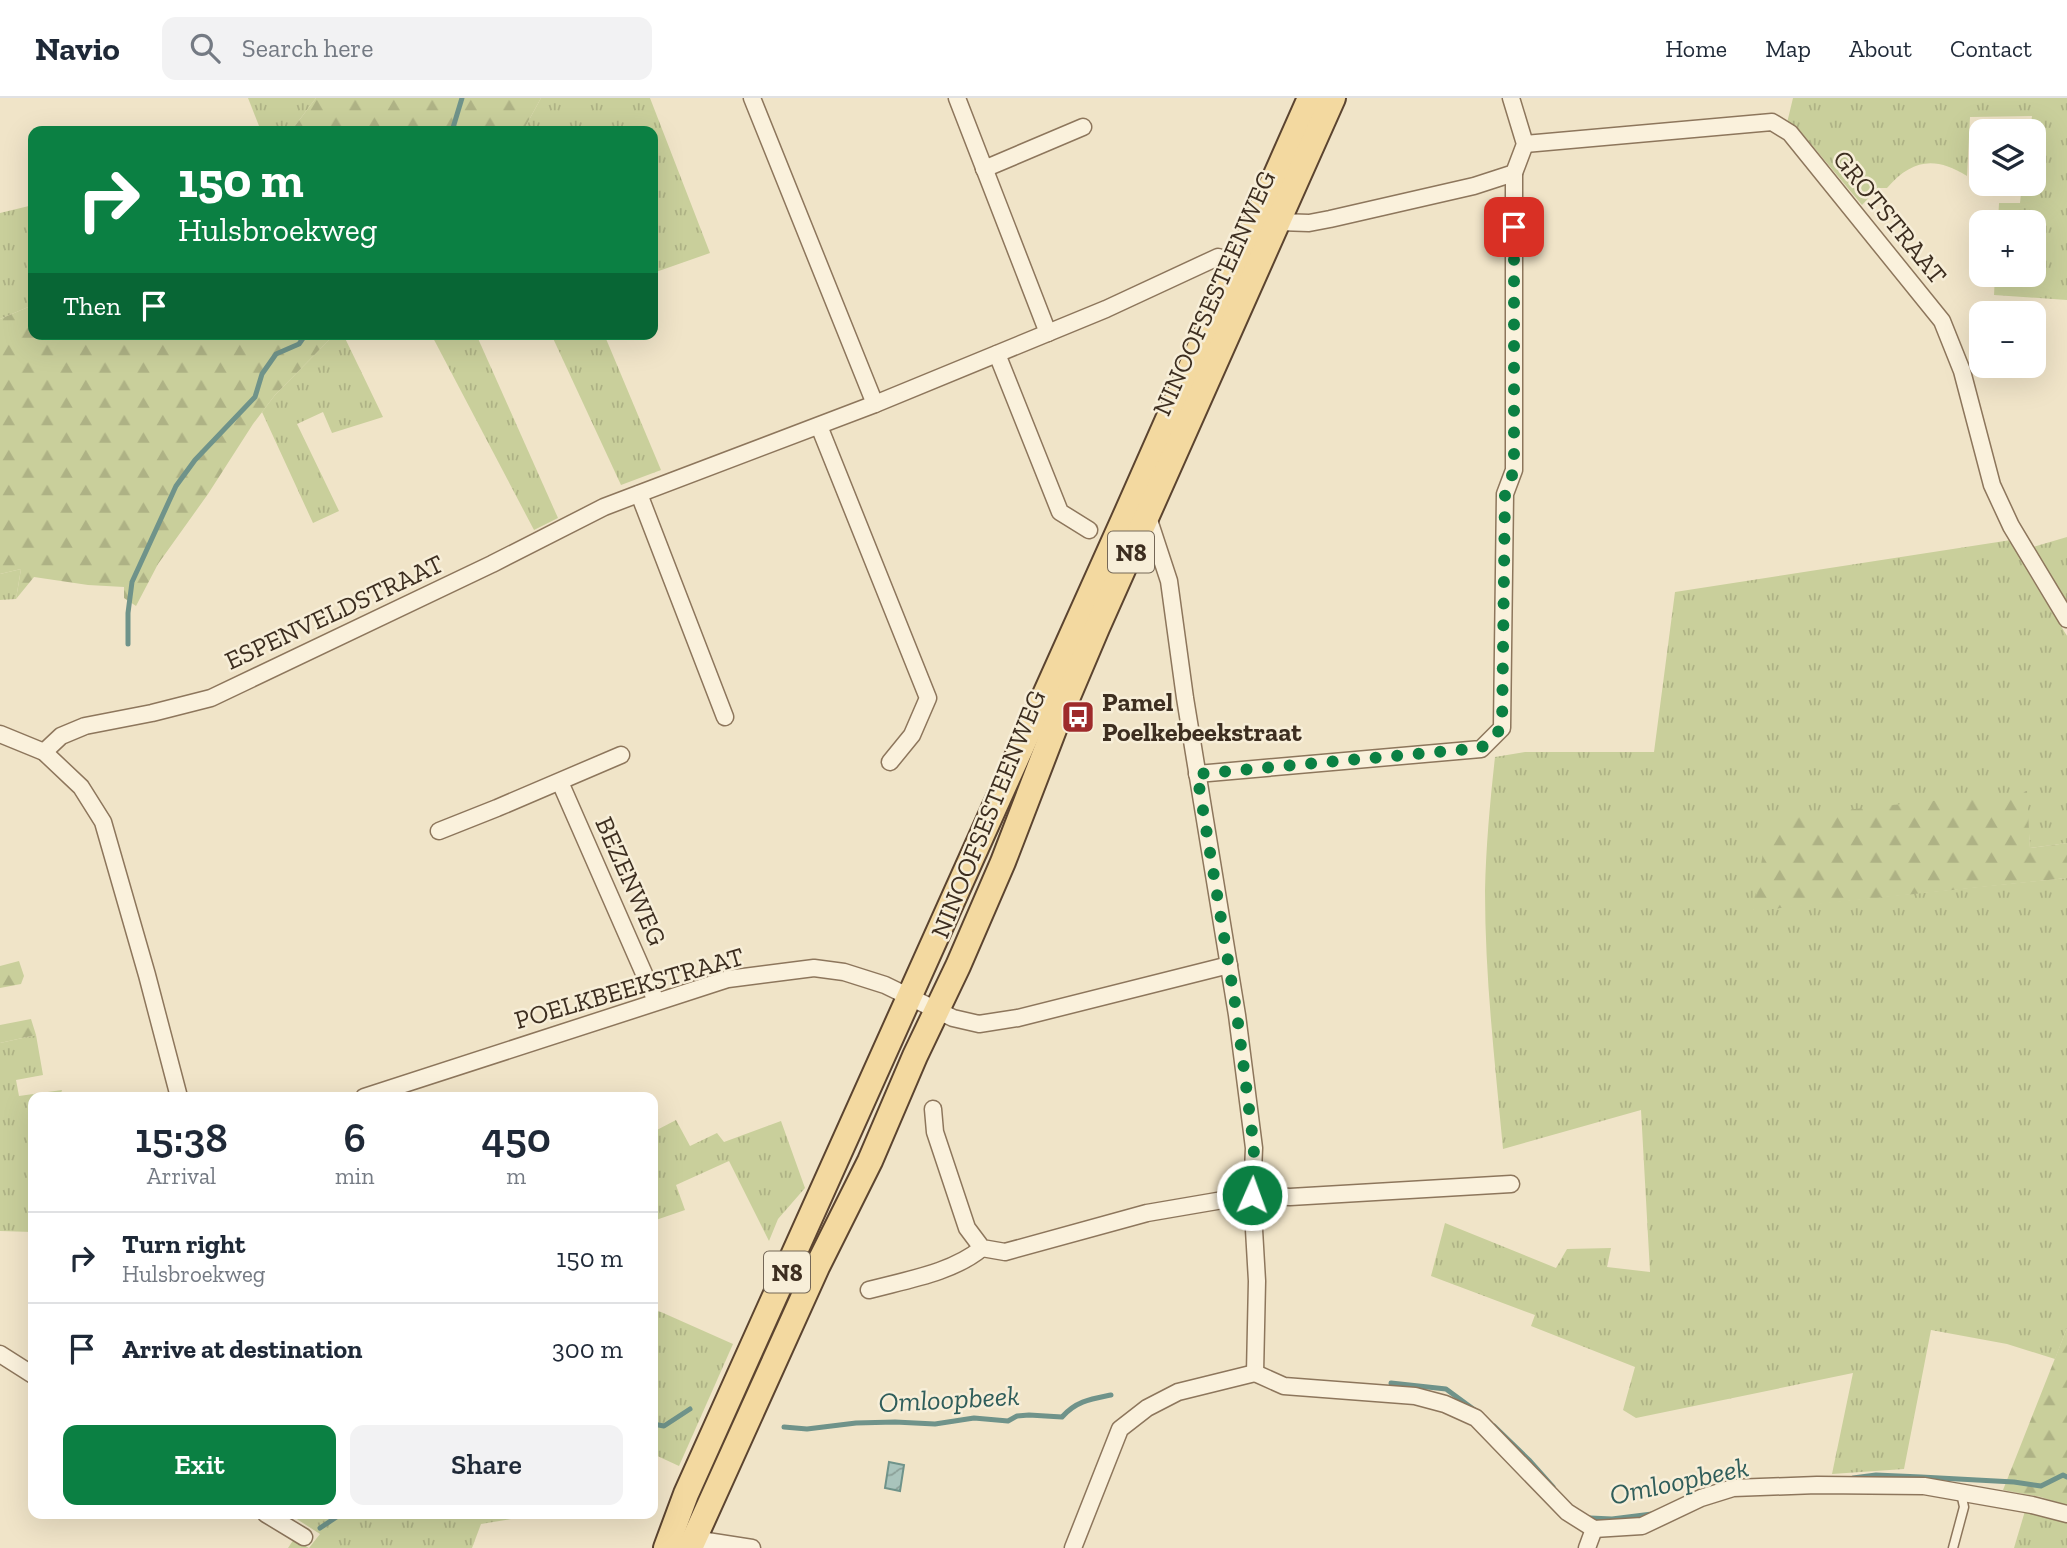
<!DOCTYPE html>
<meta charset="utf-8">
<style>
body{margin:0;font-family:"Zilla Slab",serif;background:#f2f2f3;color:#1f2937;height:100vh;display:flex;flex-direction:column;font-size:26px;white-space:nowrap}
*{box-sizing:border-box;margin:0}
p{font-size:23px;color:#747a83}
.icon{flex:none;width:38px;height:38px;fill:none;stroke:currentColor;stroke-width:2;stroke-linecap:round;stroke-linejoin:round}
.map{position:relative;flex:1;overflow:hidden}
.drawer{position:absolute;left:28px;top:994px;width:630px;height:427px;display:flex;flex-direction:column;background:#fff;border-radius:14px;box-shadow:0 7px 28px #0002}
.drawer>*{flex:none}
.guide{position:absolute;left:28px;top:28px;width:630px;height:214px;border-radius:14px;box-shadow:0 7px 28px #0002;background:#0b8043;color:#fff;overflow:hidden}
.fabs{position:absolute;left:1969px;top:21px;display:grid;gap:14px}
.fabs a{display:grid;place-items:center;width:77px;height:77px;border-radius:14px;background:#fff;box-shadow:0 7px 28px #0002;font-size:35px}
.pin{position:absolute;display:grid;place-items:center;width:60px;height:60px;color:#fff;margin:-30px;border-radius:14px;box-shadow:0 4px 10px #0006}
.me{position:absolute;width:77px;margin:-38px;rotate:2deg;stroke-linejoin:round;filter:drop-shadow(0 0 5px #0008)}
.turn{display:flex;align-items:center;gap:24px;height:147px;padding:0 35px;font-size:32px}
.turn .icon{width:91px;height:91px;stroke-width:2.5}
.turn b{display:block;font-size:49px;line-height:60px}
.then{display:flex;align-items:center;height:66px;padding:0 35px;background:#0003;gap:14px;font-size:26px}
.eta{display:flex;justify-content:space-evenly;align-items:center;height:119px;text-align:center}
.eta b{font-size:42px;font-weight:600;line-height:49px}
.button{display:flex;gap:14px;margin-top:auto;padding:14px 35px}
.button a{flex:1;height:80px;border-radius:14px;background:#0b8043;color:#fff;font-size:28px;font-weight:600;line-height:80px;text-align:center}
.button a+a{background:#f2f2f3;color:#1f2937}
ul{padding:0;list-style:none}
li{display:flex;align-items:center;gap:21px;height:91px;padding:0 35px;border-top:2px solid #e0e1e3}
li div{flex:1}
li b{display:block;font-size:26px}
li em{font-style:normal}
header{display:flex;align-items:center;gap:42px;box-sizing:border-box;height:98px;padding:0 35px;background:#fff;border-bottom:2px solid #e0e1e3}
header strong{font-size:33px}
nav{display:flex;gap:38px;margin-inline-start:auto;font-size:24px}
.search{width:490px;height:63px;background:#f2f2f3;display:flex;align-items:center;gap:18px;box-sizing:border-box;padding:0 24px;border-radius:14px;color:#747a83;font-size:26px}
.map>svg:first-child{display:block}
.grass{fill:url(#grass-tufts)}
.forest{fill:url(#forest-firs)}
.water{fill:url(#water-waves);stroke:#6f938a;stroke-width:2}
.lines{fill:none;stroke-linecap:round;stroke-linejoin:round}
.stream{stroke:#6f938a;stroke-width:5}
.lane-casing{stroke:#8d765c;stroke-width:11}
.street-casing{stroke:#8d765c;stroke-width:19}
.primary-casing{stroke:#5b4430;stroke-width:28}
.lane{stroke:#faf1dc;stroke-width:8}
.street{stroke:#faf1dc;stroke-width:16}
.primary{stroke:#f3d9a0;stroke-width:24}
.route{stroke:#0b8043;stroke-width:12;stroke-dasharray:0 21.6}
.labels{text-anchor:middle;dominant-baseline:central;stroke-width:5;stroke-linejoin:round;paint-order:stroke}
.shield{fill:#f7eed8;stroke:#756857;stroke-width:2}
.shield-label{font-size:24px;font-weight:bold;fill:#3d2e20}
.street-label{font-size:26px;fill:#3d2e20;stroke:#f7eed8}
.poi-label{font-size:26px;font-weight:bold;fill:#3d2e20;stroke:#f7eed8;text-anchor:start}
.water-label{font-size:28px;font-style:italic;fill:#2f5d5a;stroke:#f7eed8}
</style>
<header>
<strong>Navio</strong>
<div class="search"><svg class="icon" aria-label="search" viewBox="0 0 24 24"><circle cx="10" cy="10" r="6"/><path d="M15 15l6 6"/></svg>Search here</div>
<nav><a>Home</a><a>Map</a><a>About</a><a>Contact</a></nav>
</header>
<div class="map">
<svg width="2067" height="1450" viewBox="0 0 2067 1450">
<defs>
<pattern id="grass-tufts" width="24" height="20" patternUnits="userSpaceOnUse" patternTransform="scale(1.75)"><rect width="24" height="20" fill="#c9cf9b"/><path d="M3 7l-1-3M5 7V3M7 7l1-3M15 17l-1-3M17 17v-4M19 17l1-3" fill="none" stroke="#aeb285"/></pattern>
<pattern id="forest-firs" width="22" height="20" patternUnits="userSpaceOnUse" patternTransform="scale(1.75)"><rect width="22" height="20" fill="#c9cf9b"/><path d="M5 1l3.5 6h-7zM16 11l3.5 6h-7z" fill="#aeb285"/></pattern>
<pattern id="water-waves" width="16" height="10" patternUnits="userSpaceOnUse" patternTransform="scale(1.75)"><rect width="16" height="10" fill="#a9c4bc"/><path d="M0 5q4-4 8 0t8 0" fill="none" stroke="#8ba098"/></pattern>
</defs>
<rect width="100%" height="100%" fill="#f0e4c8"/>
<!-- grass -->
<g class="grass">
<path d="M 248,0 L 316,0 L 291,33 L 261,33 Z"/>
<path d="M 541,0 L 650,0 L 710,155 L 653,175 L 653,33 L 523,33 Z"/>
<path d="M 1793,0 L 2067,0 L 2067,202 L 1994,197 L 1995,177 L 2034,177 L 2034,124 L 1998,124 L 1999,105 L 2020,105 L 2022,86 L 2034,86 L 2034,33 L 2030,33 L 2032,18 L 1970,19 L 1967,78 C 1935,58 1912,61 1887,90 L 1878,90 L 1862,107 L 1796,28 L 1787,25 Z"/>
<path d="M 33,107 L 33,207 L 0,221 L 0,115 Z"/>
<path d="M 335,236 L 343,236 L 383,319 L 332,335 L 323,314 L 297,326 L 339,413 L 313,425 L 262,314 L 275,297 Z"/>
<path d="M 431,236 L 476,236 L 558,420 L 534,432 Z"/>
<path d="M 551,236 L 604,236 L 661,372 L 621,387 Z"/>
<path d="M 2067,439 L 2067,510 L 2033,449 Z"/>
<path d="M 2011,442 L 2031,479 L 2067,538 L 2067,745 L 2030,750 L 2026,693 L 1753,812 L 2067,780 L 2067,1230 L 2055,1261 L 2007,1246 L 1931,1232 L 1904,1371 L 1832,1376 L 1853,1275 L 1636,1320 L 1623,1312 L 1635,1269 L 1531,1228 L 1535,1217 L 1431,1178 L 1445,1125 L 1556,1170 L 1567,1151 L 1611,1150 L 1607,1169 L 1650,1174 L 1641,1012 L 1503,1051 C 1495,965 1485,880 1485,793 C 1486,748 1490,704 1495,659 L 1525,654 L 1654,654 L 1675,494 Z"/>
<path d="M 21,471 L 16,501 L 0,502 L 0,476 Z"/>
<path d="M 36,937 L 43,977 L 16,982 L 19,998 L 62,992 L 60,999 L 33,999 L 33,1134 L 0,1133 L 0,945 Z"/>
<path d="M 676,1022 L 690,1048 L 717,1035 L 724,1044 L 781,1023 L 805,1090 L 778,1121 L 769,1143 L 729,1063 L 676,1087 L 685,1112 L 653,1123 L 653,1034 Z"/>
<path d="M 653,1212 L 661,1214 L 733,1246 L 679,1368 L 653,1356 Z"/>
<path d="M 2025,1413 L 2067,1422 L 2067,1450 L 2014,1450 Z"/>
<path d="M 289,1416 L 518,1416 L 517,1420 L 481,1426 L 472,1450 L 288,1450 L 294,1441 L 309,1450 L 320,1436 Z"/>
</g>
<!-- forest -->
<g class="forest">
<path d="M 316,0 L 541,0 L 523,33 L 291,33 Z"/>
<path d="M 33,207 L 33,236 L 335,236 L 275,297 L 253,326 L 208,396 L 158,466 L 136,508 L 124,500 L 124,489 L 88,487 L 34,479 L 16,501 L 21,471 L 0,476 L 0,221 Z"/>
<path d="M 2027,693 L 2030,750 L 2067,745 L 2067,780 L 1753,813 L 1769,720 Z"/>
<path d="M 19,863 L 24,878 L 21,886 L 0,890 L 0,868 Z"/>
<path d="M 31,921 L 36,937 L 0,945 L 0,927 Z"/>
<path d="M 2067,1230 L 2067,1408 L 2041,1399 L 2003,1392 Z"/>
</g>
<!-- water -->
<path class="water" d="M 889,1364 L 904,1367 L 900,1393 L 885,1390 Z"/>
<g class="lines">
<!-- stream -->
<g class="stream">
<path d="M 452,33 L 462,0"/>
<path d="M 128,546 L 128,515 L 132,484 L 176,388 L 195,362 L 255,299 L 262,276 L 276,256 L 299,246 L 306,236"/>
<path d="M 1391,1285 L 1446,1291 L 1476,1313"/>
<path d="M 653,1326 L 664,1328 L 690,1311"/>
<path d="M 1494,1328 L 1529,1362 L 1553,1389"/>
<path d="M 784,1329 L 807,1331 L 856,1325 L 895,1324 L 935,1326 L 974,1320 L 1008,1323 L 1017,1318 L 1029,1317 L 1062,1319 C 1076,1303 1091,1301 1111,1297"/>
<path d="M 1853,1380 L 1876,1377 L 1921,1379 L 2014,1384 L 2041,1388 L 2063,1377 L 2067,1379"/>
<path d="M 1590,1420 L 1612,1421 L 1652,1416"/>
<path d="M 320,1430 L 341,1416"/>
</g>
<defs>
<path id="lane" d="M 1953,1450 L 1964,1409 L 1961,1395"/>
<g id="street">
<path d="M 752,0 L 875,306"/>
<path d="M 957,0 L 1048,235"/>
<path d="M 1525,46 L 1772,24 L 1790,35 L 1942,223 L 1962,273 L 1992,387 L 2011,428 L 2067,521"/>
<path d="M 984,71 L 1083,29"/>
<path d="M 1279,124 L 1309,125 L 1330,121 L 1474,88 L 1514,75 L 1525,46 L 1511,0"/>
<path d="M 997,256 L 1060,414 L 1089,432"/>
<path d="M 819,328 L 928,600 L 912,637 L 890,664"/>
<path d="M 639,396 L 725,619"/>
<path d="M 1147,416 L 1169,483 L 1185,600 L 1237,917 L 1254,1050 L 1252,1097 L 1257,1183 L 1255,1275"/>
<path d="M 0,636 L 44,654 L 81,689 L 103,724 L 147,877 L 179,999"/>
<path d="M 44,654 L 61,638 L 85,628 L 152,615 L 211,600 L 492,466 L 604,409 L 875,306 L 1106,211 L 1218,159 L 1237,165"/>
<path d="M 1197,676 L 1481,651 L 1502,630 L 1505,396 L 1514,372 L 1514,75"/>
<path d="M 560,684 L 656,903"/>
<path d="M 439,733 L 497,710 L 621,657"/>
<path d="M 364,999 L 728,881 L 814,870 L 844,874 L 885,887 L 953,920 L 979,926 L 1018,920 L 1229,867"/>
<path d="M 933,1011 L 935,1034 L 967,1130 L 982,1150 L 1005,1154 L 1147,1115 L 1252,1097 L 1290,1099 L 1511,1086"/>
<path d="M 869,1192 C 906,1182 952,1175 982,1150"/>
<path d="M 0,1256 L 33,1277"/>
<path d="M 1255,1275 L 1284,1288 L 1415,1298 L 1445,1306 L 1476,1320 L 1567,1414 L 1594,1431 L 1642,1428 L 1701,1400 L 1733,1390 L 1817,1387 L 1924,1388 L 2032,1407 L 2067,1416"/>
<path d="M 266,1416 L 304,1439"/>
<path d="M 694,1441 L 752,1450"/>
<path d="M 1073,1450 L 1120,1331 L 1147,1310 L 1178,1294 L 1255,1275"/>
<path d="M 1587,1450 L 1594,1431"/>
</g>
<g id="primary">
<path d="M 666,1450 L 686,1396 L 1123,423 L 1310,0"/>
<path d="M 690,1450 L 817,1169 L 870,1063 L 915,958 L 958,868 L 1003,764 L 1055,629 L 1097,530 L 1333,0"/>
</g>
</defs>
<!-- lane casing -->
<use href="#lane" class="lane-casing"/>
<!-- street casing -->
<use href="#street" class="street-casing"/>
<!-- primary casing -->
<use href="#primary" class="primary-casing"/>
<!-- lane -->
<use href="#lane" class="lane"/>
<!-- street -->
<use href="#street" class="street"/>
<!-- primary -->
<use href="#primary" class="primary"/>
</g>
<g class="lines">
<!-- route -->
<path class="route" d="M 1252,1097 L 1254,1050 L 1237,917 L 1197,676 L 1481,650 L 1502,630 L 1505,396 L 1514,372 L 1514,129"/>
</g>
<!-- icons -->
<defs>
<symbol id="bus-square" viewBox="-11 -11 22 22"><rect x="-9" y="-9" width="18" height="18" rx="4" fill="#9e2a2b" stroke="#f7eed8"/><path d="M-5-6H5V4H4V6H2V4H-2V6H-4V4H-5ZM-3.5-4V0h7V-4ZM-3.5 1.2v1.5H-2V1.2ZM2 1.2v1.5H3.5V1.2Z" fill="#fff"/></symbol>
</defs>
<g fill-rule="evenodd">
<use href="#bus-square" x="1059" y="600" width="38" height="38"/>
</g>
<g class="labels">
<!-- shield labels -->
<g class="shield">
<rect x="1108" y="433.5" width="46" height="41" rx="5"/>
<rect x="764" y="1153.5" width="46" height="41" rx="5"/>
</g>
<g class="shield-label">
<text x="1131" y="454">N8</text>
<text x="787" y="1174">N8</text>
</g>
<!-- street labels -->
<g class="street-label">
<text transform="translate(1890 119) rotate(51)">GROTSTRAAT</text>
<text transform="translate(1214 195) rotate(-66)">NINOOFSESTEENWEG</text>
<text transform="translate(334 514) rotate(-25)">ESPENVELDSTRAAT</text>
<text transform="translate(988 716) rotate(-68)">NINOOFSESTEENWEG</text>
<text transform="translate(631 783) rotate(66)">BEZENWEG</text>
<text transform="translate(629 890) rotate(-16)">POELKBEEKSTRAAT</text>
</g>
<!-- poi labels -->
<g class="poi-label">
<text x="1102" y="604">Pamel<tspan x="1102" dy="30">Poelkebeekstraat</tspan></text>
</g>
<!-- water labels -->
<g class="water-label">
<text transform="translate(949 1301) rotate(-3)">Omloopbeek</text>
<text transform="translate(1679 1383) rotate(-12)">Omloopbeek</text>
</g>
</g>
</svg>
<div class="fabs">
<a><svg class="icon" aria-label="layers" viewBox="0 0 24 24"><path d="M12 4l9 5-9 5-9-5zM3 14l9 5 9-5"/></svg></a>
<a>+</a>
<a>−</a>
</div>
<div class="pin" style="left:1514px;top:129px;background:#d93025"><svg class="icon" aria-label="arrive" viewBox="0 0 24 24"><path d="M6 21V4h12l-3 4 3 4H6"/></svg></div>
<svg class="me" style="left:1252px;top:1097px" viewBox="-20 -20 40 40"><circle r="17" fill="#0b8043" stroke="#fff" stroke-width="3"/><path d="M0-11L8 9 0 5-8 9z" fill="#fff"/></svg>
<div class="guide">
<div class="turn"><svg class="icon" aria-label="right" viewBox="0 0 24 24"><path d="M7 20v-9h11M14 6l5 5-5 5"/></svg><div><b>150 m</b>Hulsbroekweg</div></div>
<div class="then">Then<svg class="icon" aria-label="arrive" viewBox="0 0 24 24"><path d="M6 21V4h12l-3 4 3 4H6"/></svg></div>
</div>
<section class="drawer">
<div class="eta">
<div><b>15:38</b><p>Arrival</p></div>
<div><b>6</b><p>min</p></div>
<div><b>450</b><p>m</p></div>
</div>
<ul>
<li><svg class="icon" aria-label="right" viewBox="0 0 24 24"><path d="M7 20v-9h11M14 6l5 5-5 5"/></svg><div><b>Turn right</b><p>Hulsbroekweg</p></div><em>150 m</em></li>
<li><svg class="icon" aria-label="arrive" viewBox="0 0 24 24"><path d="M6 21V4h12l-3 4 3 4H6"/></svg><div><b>Arrive at destination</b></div><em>300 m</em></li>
</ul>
<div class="button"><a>Exit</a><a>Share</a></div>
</section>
</div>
